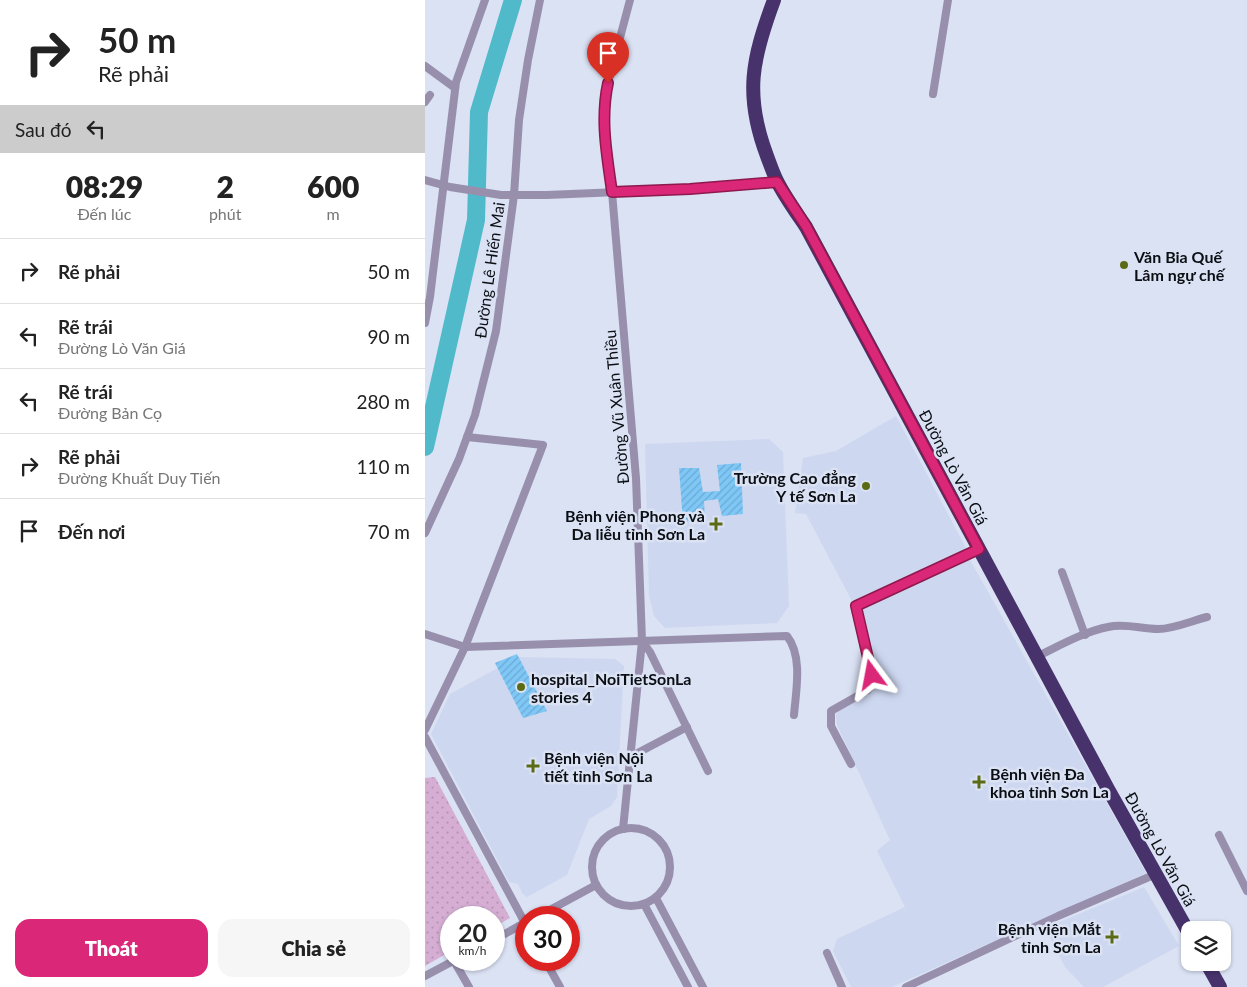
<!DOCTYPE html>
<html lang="vi">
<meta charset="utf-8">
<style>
body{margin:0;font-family:Lato,sans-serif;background:#f6f6f6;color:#222;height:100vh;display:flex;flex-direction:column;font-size:19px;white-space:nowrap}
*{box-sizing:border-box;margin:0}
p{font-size:16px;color:#767676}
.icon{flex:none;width:28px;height:28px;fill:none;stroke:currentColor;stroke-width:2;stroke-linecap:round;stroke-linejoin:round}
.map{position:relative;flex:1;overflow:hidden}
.side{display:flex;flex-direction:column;background:#fff;width:425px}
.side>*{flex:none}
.banner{background:#fff;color:#222;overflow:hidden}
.controls{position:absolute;left:756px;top:921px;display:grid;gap:10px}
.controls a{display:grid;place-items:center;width:50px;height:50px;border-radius:10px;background:#fff;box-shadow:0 1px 4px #0004;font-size:25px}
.speed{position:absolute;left:15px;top:906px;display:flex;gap:10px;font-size:25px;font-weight:700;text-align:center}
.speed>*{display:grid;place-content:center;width:65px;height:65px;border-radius:50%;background:#fff;box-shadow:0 1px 4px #0004;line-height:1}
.speed small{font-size:12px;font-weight:400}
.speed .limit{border:8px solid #d22;background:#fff;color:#111}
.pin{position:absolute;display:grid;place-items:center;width:42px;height:42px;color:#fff;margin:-51px -21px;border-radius:50% 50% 50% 0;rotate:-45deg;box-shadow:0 0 5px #0007}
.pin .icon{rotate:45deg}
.me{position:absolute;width:55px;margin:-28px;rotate:347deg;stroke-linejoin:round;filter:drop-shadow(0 0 4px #0008)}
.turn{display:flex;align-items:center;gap:18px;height:105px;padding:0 15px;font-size:22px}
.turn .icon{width:65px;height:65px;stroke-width:2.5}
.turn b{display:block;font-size:35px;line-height:42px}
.then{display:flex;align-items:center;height:48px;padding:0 15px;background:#0003;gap:10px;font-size:19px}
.eta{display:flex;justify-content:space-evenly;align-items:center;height:85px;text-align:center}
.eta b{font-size:30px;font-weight:800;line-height:35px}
.button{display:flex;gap:10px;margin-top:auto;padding:10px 15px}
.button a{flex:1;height:58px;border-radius:15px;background:#db2777;color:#fff;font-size:20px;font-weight:800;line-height:58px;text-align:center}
.button a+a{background:#f6f6f6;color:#222}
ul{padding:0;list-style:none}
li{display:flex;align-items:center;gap:15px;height:65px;padding:0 15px;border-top:1px solid #e0e0e0}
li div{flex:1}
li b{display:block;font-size:19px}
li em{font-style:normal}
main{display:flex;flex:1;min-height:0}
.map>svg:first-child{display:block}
.built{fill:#cdd7f0}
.park{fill:url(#park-dots)}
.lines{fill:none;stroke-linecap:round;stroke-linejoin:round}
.river{stroke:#50baca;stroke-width:18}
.building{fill:url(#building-hatch)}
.street{stroke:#988fad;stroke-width:8}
.highway{stroke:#47326c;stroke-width:14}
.route-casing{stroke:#8e194d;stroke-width:12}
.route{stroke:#db2777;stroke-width:9}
.poi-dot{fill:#5b6a14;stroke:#dae2f4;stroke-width:2}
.labels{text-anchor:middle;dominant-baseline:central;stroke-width:5;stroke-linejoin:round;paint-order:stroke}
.poi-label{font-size:16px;font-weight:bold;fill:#0b0e13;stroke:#dae2f4;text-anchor:start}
.street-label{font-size:16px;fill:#0b0e13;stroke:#dae2f4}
</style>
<main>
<section class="side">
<div class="banner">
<div class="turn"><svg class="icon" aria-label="right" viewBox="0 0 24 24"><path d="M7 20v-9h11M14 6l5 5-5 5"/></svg><div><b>50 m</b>Rẽ phải</div></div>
<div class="then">Sau đó<svg class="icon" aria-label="left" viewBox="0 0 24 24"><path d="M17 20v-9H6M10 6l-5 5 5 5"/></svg></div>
</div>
<div class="eta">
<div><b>08:29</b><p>Đến lúc</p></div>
<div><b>2</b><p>phút</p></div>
<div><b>600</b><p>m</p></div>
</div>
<ul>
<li><svg class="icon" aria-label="right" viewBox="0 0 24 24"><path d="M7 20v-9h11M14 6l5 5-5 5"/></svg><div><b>Rẽ phải</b></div><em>50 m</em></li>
<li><svg class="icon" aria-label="left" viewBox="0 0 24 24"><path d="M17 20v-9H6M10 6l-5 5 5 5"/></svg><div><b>Rẽ trái</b><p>Đường Lò Văn Giá</p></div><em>90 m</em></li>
<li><svg class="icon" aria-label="left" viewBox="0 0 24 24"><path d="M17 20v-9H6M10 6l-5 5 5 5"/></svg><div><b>Rẽ trái</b><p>Đường Bản Cọ</p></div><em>280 m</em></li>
<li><svg class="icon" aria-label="right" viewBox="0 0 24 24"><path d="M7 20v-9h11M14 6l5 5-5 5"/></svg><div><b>Rẽ phải</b><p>Đường Khuất Duy Tiến</p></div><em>110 m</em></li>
<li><svg class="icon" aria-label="arrive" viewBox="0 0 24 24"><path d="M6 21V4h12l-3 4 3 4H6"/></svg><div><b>Đến nơi</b></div><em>70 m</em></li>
</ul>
<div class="button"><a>Thoát</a><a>Chia sẻ</a></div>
</section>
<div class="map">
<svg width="822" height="987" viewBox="0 0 822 987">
<defs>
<pattern id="park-dots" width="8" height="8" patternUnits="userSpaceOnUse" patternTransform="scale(1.25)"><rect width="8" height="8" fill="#d6aed4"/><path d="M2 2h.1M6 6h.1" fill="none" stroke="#b694b5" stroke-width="1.8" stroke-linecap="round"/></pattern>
<pattern id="building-hatch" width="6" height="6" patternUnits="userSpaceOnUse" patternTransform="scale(1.25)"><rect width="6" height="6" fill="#7fc7f6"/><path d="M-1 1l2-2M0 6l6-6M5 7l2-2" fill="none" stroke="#6caad2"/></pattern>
</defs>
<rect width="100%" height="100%" fill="#dae2f4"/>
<!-- built -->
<g class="built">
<path d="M 471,416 L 542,550 L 427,601 L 381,514 L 370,513 L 378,458 L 411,451 Z"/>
<path d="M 344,439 L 358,452 L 364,606 L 352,623 L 240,628 L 229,616 L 224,595 L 220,444 Z"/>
<path d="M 544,558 L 721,873 L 467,987 L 426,987 L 408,951 L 412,939 L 480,907 L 452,851 L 465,840 L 412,725 L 411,714 L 419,706 L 453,688 L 435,608 Z"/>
<path d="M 93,657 L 190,659 L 199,666 L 192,797 L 186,806 L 164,819 L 142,875 L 102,897 L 97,893 L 93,884 L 84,882 L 6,734 L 25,694 Z"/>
<path d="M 719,887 L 754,946 L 678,987 L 659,987 L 640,967 L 620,928 Z"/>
</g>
<!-- park -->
<path class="park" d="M 10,777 L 85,918 L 69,927 L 69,918 L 26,918 L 26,951 L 0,966 L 0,778 Z"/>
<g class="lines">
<!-- river -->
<path class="river" d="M 0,447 L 51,220 L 54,112 L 88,0"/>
</g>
<!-- building -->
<g class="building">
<path d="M 316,463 L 318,514 L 297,516 L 293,499 L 279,501 L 280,520 L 258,522 L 254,468 L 274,468 L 278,492 L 295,491 L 292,465 Z"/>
<path d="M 92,654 L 122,711 L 98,718 L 70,663 Z"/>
</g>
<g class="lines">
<!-- street -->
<g class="street">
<path d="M 0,66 L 30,88"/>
<path d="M 508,94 L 523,0"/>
<path d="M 0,102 L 5,95"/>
<path d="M 0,180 L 25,187 L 76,195 L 122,195 L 265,189 L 352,182"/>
<path d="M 0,323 L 5,297 L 31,82 L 60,0"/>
<path d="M 0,533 L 34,459 L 50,415 L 71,331 L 89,195 L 94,120 L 103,60 L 115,0"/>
<path d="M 637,572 L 660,635"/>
<path d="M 0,634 L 40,647 L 362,636 C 378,656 371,691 369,715"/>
<path d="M 217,641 L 225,652 L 283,771"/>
<path d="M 611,657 C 634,646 658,632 683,627 C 700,623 716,629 733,629 C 749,629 766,621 782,617"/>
<path d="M 0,730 L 40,647 L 118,445 L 42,437"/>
<path d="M 0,737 L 101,925"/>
<path d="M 205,757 L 262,727"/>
<path d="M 426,764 L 406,726 L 406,711 L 443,690 L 449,683 L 431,607 L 554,549"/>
<circle cx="206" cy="867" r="39"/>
<path d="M 198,829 L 217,641 L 211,478 L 187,192 L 178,129 L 179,112 L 183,83 L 205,0"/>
<path d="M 794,835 L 822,891"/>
<path d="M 231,898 L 278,987"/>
<path d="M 219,904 L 263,987"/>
<path d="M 110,918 L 171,885"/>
<path d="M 69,940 L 101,922"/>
<path d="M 402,953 L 417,987"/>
<path d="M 120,960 L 135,987"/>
<path d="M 29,961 L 44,987"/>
<path d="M 0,976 L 30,960"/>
<path d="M 481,987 L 633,916 L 731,874"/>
</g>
<!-- highway -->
<g class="highway">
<path d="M 349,0 C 327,59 319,95 342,156 C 345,164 348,173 352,181 C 360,197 371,212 381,227 L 683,789 L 765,935"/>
<path d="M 781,962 L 795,987"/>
</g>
</g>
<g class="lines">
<defs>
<path id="route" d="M 183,83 C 175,120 182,155 187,192 L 265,189 L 352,182 L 381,226 L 554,549 L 431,606 L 447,675"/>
</defs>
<!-- route casing -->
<use href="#route" class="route-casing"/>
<!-- route -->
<use href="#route" class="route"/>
</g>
<!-- markers -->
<g class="poi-dot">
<circle cx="699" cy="265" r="5"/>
<circle cx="441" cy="486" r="5"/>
<path d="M288.5 516.5h5v5h5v5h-5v5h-5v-5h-5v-5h5z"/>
<circle cx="96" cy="687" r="5"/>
<path d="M105.5 758.5h5v5h5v5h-5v5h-5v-5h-5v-5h5z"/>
<path d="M551.5 774.5h5v5h5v5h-5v5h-5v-5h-5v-5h5z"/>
<path d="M684.5 929.5h5v5h5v5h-5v5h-5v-5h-5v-5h5z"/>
</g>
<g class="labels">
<!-- poi labels -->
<g class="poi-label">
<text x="709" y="256">Văn Bia Quế<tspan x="709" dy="18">Lâm ngự chế</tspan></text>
<text x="431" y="477" text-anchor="end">Trường Cao đẳng<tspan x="431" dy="18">Y tế Sơn La</tspan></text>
<text x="280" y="515" text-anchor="end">Bệnh viện Phong và<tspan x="280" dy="18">Da liễu tỉnh Sơn La</tspan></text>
<text x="106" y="678">hospital_NoiTietSonLa<tspan x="106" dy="18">stories 4</tspan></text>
<text x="119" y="757">Bệnh viện Nội<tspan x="119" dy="18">tiết tỉnh Sơn La</tspan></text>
<text x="565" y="773">Bệnh viện Đa<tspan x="565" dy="18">khoa tỉnh Sơn La</tspan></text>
<text x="676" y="928" text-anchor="end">Bệnh viện Mắt<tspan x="676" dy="18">tỉnh Sơn La</tspan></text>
</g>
<!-- street labels -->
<g class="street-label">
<text transform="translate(64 270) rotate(-82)">Đường Lê Hiến Mai</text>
<text transform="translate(191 407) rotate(-95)">Đường Vũ Xuân Thiều</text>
<text transform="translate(529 467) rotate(62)">Đường Lò Văn Giá</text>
<text transform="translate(736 849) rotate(61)">Đường Lò Văn Giá</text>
</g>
</g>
</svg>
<div class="controls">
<a><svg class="icon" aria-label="layers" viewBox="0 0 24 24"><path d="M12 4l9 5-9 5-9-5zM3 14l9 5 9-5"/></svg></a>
</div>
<div class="speed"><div>20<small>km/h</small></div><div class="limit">30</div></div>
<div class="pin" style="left:183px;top:83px;background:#d93025"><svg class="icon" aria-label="arrive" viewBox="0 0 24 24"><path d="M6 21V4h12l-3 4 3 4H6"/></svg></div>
<svg class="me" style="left:447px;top:675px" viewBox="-20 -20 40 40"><path d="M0-17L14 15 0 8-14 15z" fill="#db2777" stroke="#fff" stroke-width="4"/></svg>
</div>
</main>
